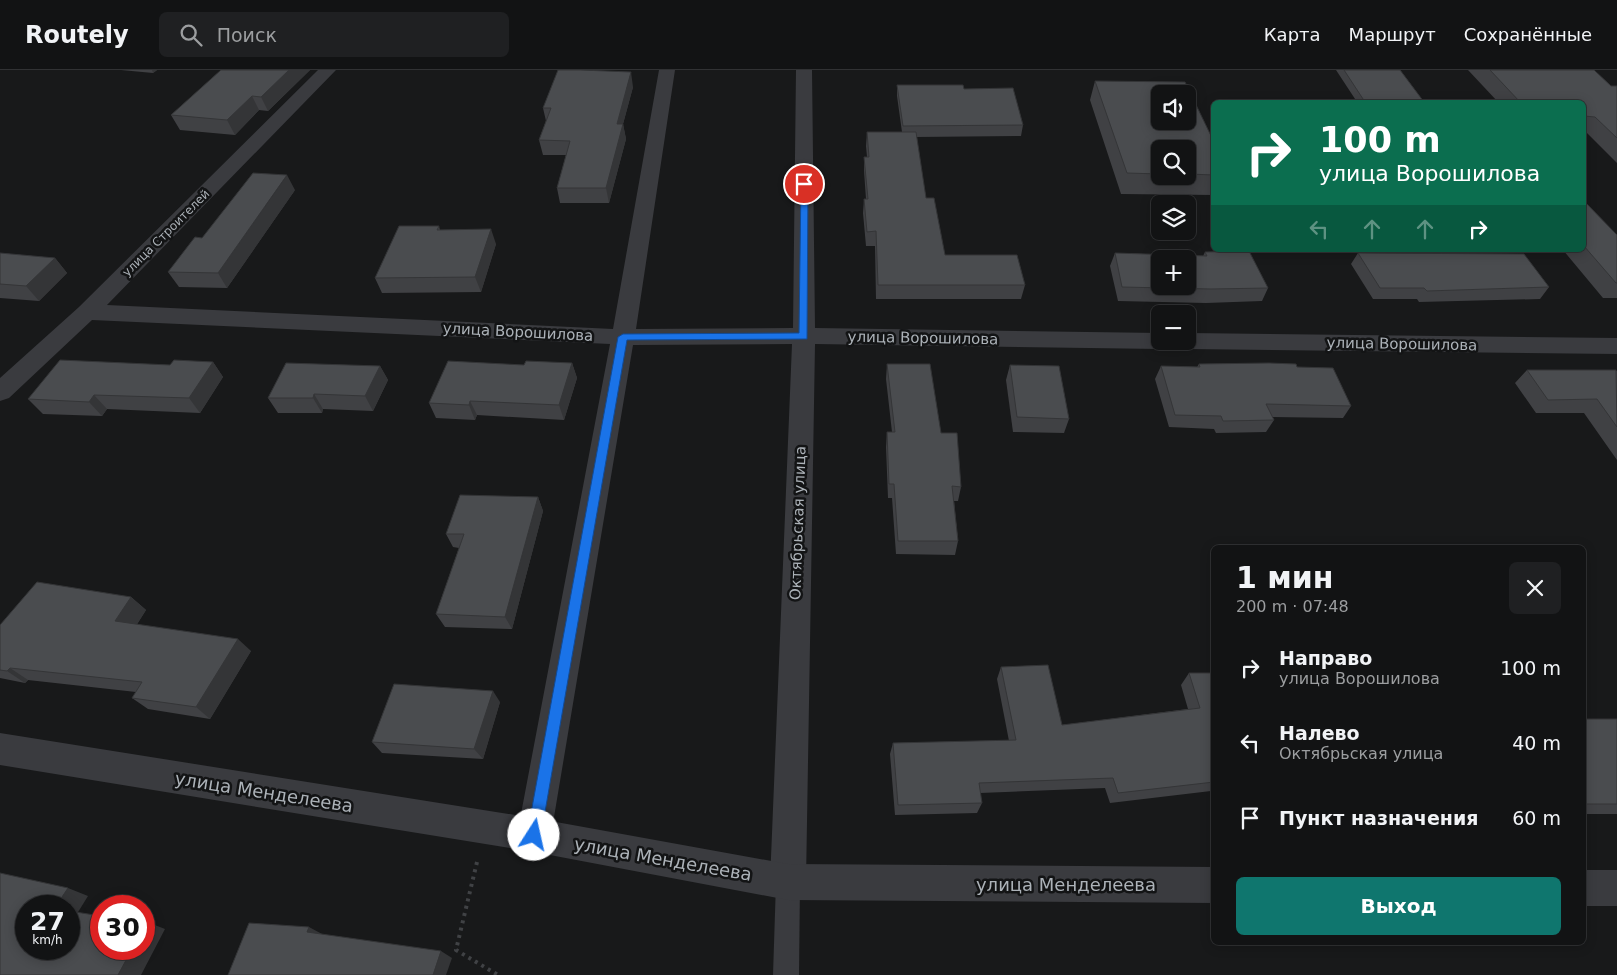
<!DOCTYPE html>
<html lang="ru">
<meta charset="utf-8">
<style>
body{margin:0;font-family:"DejaVu Sans",sans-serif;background:#1f2022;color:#f1f3f6;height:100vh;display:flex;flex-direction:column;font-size:19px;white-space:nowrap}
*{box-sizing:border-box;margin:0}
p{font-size:16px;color:#9c9ea0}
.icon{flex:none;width:28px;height:28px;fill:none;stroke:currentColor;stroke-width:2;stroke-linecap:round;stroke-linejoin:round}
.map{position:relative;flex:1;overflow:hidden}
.drawer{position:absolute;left:1211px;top:475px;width:375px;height:400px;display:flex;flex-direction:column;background:#121314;border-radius:8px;box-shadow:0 2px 12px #0003,0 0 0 1px #313234}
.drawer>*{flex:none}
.top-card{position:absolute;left:1211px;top:30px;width:375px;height:152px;border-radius:8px;box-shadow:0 2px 12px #0003,0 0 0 1px #313234;background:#0b6e4f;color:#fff;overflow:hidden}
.fabs{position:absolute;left:1151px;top:15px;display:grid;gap:10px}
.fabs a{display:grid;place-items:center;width:45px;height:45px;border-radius:8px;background:#121314;box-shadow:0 2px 12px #0003,0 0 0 1px #313234;font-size:25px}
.speed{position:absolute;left:15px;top:825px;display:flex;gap:10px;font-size:25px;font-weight:700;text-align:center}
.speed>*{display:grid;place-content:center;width:65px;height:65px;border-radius:50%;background:#121314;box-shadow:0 2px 12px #0003,0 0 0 1px #313234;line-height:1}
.speed small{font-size:12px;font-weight:400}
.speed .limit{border:8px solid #d22;background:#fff;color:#111}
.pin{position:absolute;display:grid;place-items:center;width:42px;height:42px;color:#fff;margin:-21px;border:2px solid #fff;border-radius:50%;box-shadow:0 1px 5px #0007}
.me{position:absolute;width:55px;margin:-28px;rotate:10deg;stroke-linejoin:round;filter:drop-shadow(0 0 4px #0008)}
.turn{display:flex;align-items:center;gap:18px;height:105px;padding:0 25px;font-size:22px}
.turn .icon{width:65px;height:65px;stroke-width:2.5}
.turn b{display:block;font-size:35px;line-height:42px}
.lanes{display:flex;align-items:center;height:48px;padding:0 25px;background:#0003;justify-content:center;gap:25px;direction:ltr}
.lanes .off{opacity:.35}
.round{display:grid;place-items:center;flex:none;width:52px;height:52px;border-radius:8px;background:#1f2022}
.headline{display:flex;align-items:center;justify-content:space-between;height:85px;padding:0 25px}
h1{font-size:30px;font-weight:600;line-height:38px}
.button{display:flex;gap:10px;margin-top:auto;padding:10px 25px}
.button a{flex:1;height:58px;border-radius:8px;background:#0f766e;color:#fff;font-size:20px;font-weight:600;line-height:58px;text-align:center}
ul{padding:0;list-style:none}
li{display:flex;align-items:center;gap:15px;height:75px;padding:0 25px}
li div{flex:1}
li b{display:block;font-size:19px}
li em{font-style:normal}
header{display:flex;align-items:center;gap:30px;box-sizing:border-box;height:70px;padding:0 25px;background:#121314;border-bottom:1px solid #313234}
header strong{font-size:24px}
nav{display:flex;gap:28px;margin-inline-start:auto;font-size:18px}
.search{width:350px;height:45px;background:#1f2022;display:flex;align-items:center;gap:12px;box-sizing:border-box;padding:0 18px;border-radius:8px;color:#9c9ea0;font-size:19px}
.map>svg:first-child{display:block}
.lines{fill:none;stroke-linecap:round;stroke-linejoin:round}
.path{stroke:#404245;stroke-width:4;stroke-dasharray:3 4.5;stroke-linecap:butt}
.service{fill:#3a3b3f;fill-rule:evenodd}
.minor{fill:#3a3b3f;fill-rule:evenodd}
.tertiary{fill:#3a3b3f;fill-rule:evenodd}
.wall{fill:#404144;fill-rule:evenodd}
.shaded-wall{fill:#343537}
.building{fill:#4a4c4f;stroke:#343537;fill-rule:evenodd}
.route{fill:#1a73e8;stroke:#114b97}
.labels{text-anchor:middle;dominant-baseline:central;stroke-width:5;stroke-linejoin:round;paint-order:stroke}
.far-street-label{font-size:12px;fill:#acb2b8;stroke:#131415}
.street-label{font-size:15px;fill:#acb2b8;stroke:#131415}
.near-street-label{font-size:18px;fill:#acb2b8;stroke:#131415}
</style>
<header>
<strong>Routely</strong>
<div class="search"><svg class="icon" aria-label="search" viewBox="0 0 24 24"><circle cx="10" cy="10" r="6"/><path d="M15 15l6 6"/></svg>Поиск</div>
<nav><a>Карта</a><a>Маршрут</a><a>Сохранённые</a></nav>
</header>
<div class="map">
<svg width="1617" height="905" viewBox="0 0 1617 905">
<rect width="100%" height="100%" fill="#18191a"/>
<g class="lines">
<!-- path -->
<path class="path" d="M 477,792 L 456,880 L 498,905"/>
<!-- service -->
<path class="service" d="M 788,800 L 797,803 L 800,812 L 799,905 L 773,905 L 776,812 L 779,803 Z"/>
<!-- minor -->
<g class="minor">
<path d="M 318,0 L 336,0 L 107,235 L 613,259 L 659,0 L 675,0 L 636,259 L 793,258 L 796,0 L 812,0 L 815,258 L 1160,263 L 1160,271 L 1171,271 L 1168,277 L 1160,279 L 815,274 L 806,812 L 801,825 L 788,830 L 775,825 L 770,812 L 792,274 L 633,275 L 551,765 L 546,777 L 534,782 L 522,777 L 517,765 L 610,274 L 92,250 L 9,328 L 0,331 L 0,308 L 79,237 Z"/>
<path d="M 1188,263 L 1617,268 L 1617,284 L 1188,279 L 1180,277 L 1177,271 L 1188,271 Z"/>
</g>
<!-- tertiary -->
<g class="tertiary">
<path d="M 0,663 L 534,748 L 788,794 L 1214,797 L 1214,833 L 788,830 L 534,782 L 0,695 Z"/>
<rect x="1584" y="800" width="33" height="36"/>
</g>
</g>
<!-- wall -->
<g class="wall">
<path d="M 121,0 L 157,0 L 153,3 Z"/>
<path d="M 221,0 L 310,0 L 268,41 L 259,40 L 235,65 L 180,60 L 171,45 Z"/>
<path d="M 1336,0 L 1400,0 L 1424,32 L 1357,32 Z"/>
<path d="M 1468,0 L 1594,0 L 1611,16 L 1617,16 L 1617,93 L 1585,61 L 1584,61 L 1584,32 L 1498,32 Z"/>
<path d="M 1095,11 L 1214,72 L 1214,125 L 1121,124 L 1090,30 ZM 1160,79 L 1188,79 L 1188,106 L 1160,106 Z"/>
<path d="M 897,15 L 964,19 L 1023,55 L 1021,66 L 916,67 L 926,128 L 945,185 L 1025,215 L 1021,229 L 876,229 L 875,176 L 866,176 L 863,143 L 864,129 L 866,129 L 864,101 L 864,87 L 867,87 L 866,76 L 867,62 L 902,62 L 897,26 Z"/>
<path d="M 633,17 L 623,54 L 626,69 L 609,133 L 560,133 L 557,118 L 566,85 L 543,85 L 539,70 L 546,51 L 543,38 Z"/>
<path d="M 295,120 L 227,218 L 179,217 L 168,202 L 202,168 Z"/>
<path d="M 1584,133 L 1617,165 L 1617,228 L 1603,228 L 1563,180 L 1584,180 Z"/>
<path d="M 439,156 L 440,160 L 496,174 L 481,222 L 382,223 L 375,208 Z"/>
<path d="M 1205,182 L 1268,218 L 1262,231 L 1206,233 L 1118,231 L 1110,196 L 1115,183 L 1203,186 Z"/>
<path d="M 0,183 L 55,188 L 67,203 L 39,231 L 0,228 Z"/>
<path d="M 1358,183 L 1549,217 L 1540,229 L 1419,232 L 1417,229 L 1373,229 L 1351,194 Z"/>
<path d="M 213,292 L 223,307 L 200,343 L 107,339 L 102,346 L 43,344 L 28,329 L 170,295 Z"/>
<path d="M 572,293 L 577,308 L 564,350 L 477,345 L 475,350 L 436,348 L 429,333 L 524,295 Z"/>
<path d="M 887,294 L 941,363 L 961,417 L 958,431 L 954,431 L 958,471 L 955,485 L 896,484 L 892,428 L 888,428 L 886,377 L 887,362 L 892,362 L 886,309 Z"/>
<path d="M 1199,294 L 1297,297 L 1351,336 L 1343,348 L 1272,347 L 1274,350 L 1266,362 L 1216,363 L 1214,359 L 1169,357 L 1155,309 L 1161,296 L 1197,297 Z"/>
<path d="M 1010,295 L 1069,349 L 1064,363 L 1013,362 L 1006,310 Z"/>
<path d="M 380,296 L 388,310 L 373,341 L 323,339 L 322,343 L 278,343 L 268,328 Z"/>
<path d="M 1527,300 L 1617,301 L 1617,390 L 1584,343 L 1536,343 L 1515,313 Z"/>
<path d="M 538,427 L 543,441 L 512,559 L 445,557 L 436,544 L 459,478 L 453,477 L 446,464 Z"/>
<path d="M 131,527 L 146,540 L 137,554 L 251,581 L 210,649 L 148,639 L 132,628 L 136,622 L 28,610 L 25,613 L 0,608 L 0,555 Z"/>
<path d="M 1001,597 L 1062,655 L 1188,639 L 1181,615 L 1189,603 L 1214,603 L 1214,726 L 1213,726 L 1211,721 L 1110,733 L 1105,718 L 980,723 L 982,733 L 977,743 L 895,745 L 890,684 L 893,673 L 1009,671 L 997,609 Z"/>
<path d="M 500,632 L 483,689 L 382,683 L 372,672 Z"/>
<rect x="1584" y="649" width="33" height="95"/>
</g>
<!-- shaded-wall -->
<g class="shaded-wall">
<path d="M 152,0 L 157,0 L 153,3 Z"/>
<path d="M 289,0 L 310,0 L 268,41 L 261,27 Z"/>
<path d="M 631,2 L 633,17 L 623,54 L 626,69 L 609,133 L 606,118 L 617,54 Z"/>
<path d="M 252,26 L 259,40 L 235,65 L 227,50 Z"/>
<path d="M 287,105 L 295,120 L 227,218 L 218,203 Z"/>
<path d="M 491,159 L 496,174 L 481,222 L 475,207 Z"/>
<path d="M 55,188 L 67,203 L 39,231 L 26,216 Z"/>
<path d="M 213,292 L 223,307 L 200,343 L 189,328 Z"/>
<path d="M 572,293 L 577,308 L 564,350 L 559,335 Z"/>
<path d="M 380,296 L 388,310 L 373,341 L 365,326 Z"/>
<path d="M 314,324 L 323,339 L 322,343 L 313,328 Z"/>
<path d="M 94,325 L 107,339 L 102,346 L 89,332 Z"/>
<path d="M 470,331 L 477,345 L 475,350 L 469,335 Z"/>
<path d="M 538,427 L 543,441 L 512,559 L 505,547 Z"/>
<path d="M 131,527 L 146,540 L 131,564 L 115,551 Z"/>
<path d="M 238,569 L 251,581 L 210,649 L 196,637 Z"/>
<path d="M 10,598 L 28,610 L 25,613 L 7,601 Z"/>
<path d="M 493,621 L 500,632 L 483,689 L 474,679 Z"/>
<path d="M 68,818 L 88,826 L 75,847 L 69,845 L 69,836 L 56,836 Z"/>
<path d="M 147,852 L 165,859 L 141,905 L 118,905 L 132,879 L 144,879 L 144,857 Z"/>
<path d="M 309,857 L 322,864 L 320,869 L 307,862 Z"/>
<path d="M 441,881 L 452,888 L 446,905 L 433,905 Z"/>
</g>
<!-- building -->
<g class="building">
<path d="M 221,0 L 289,0 L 261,27 L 252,26 L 227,50 L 171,45 Z"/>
<path d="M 558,0 L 581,0 L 631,2 L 617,54 L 623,54 L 606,118 L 557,118 L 570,71 L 539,70 L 551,38 L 543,38 Z"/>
<path d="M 1344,0 L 1400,0 L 1424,32 L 1365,32 Z"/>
<path d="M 1490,0 L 1594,0 L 1611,16 L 1617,16 L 1617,68 L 1595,47 L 1584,46 L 1584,32 L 1520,32 Z"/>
<path d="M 1095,11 L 1185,12 L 1214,72 L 1214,105 L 1188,104 L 1188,79 L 1160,79 L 1160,104 L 1127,103 ZM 1160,24 L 1188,24 L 1188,51 L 1160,51 Z"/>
<path d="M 897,15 L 963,15 L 964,19 L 1013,18 L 1023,55 L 903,56 Z"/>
<path d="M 867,62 L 916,62 L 926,128 L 934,128 L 945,185 L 1017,185 L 1025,215 L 878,215 L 876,161 L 867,162 L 864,129 L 868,129 L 864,87 L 869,87 Z"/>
<path d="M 253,103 L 287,105 L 218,203 L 168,202 L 195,167 L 202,168 Z"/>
<path d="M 1584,133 L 1586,133 L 1617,165 L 1617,213 L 1616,213 L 1584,176 Z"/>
<path d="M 399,156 L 439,156 L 437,160 L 491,159 L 475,207 L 375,208 Z"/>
<path d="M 1249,181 L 1268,218 L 1211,219 L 1122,217 L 1115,183 L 1207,186 L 1205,182 ZM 1160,189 L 1188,189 L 1188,216 L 1160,216 Z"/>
<path d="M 0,183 L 55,188 L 26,216 L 0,214 Z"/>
<path d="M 1358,183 L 1524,184 L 1549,217 L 1427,221 L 1424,218 L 1380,218 Z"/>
<path d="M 60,290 L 170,295 L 174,290 L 213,292 L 189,328 L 94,325 L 89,332 L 28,329 Z"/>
<path d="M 448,291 L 524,295 L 526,291 L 572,293 L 559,335 L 470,331 L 469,335 L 429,333 Z"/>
<path d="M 286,293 L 380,296 L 365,326 L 314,324 L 313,328 L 268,328 Z"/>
<path d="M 1269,293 L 1296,294 L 1297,297 L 1333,298 L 1351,336 L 1266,334 L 1274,350 L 1223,351 L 1221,346 L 1175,345 L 1161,296 L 1200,297 L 1199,294 Z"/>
<path d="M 887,294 L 930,294 L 941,363 L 957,363 L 961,417 L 952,416 L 958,471 L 898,471 L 894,414 L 889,414 L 887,362 L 895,362 Z"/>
<path d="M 1010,295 L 1059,296 L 1069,349 L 1017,347 Z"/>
<path d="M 1527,300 L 1616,300 L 1617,357 L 1597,329 L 1548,330 Z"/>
<path d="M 460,425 L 538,427 L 505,547 L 436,544 L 464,464 L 446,464 Z"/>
<path d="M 37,512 L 131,527 L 115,551 L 238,569 L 196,637 L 132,628 L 142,612 L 10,598 L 7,601 L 0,600 L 0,555 Z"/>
<path d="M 1048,595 L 1062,655 L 1200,638 L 1189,603 L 1214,603 L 1214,712 L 1118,723 L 1113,708 L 979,713 L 982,733 L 898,735 L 893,673 L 1016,670 L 1001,597 Z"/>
<path d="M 394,614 L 493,621 L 474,679 L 372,672 Z"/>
<rect x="1584" y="649" width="33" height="85"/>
<path d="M 0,803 L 68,818 L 56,836 L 26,836 L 26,879 L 69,879 L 69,841 L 101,846 L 101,879 L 132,879 L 118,905 L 0,905 Z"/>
<path d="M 144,852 L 147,852 L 144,857 Z"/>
<path d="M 249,853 L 309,857 L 307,862 L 441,881 L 433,905 L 228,905 Z"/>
</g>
<!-- route -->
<path class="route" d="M 801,112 L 808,114 L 807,269 L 627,270 L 541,765 L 539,770 L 534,772 L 529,770 L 527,765 L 618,267 L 623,264 L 799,263 Z"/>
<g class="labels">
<!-- far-street labels -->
<g class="far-street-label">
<text transform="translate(166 163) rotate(-45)">улица Строителей</text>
</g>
<!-- street labels -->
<g class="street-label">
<text transform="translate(518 262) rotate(3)">улица Ворошилова</text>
<text transform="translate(923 268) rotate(1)">улица Ворошилова</text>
<text transform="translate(1402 274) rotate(1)">улица Ворошилова</text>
<text transform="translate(798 453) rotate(-88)">Октябрьская улица</text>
</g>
<!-- near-street labels -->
<g class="near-street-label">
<text transform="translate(264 722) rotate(9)">улица Менделеева</text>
<text transform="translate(663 789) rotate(10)">улица Менделеева</text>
<text x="1066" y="814">улица Менделеева</text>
</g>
</g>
</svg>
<div class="fabs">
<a><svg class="icon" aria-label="sound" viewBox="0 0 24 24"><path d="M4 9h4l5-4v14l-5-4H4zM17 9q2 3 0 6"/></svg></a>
<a><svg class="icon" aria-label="search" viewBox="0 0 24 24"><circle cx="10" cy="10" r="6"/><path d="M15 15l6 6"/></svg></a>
<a><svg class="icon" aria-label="layers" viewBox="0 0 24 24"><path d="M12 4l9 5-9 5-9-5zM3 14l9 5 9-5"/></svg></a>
<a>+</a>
<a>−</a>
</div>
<div class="speed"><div>27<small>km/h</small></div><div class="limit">30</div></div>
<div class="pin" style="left:804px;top:114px;background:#d93025"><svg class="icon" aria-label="arrive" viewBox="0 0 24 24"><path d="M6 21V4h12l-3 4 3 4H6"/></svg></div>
<svg class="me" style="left:534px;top:765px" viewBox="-20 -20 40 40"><circle r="19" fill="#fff"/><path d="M0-13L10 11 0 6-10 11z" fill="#1a73e8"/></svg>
<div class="top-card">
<div class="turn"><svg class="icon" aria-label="right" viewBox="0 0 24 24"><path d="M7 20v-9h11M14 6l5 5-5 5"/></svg><div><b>100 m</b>улица Ворошилова</div></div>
<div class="lanes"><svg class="icon off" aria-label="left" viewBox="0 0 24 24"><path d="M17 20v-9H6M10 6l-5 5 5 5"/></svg><svg class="icon off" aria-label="ahead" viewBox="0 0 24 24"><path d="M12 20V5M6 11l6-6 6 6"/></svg><svg class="icon off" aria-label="ahead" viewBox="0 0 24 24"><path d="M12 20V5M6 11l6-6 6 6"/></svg><svg class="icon" aria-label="right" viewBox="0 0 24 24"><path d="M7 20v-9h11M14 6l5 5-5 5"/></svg></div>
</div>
<section class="drawer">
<div class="headline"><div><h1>1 мин</h1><p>200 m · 07:48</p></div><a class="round"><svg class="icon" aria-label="close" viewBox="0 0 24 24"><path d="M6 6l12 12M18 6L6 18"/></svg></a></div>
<ul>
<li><svg class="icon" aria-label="right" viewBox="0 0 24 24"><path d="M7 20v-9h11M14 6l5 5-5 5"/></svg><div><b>Направо</b><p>улица Ворошилова</p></div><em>100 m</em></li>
<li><svg class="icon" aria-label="left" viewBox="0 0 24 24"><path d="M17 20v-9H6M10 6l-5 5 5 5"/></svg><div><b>Налево</b><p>Октябрьская улица</p></div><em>40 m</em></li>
<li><svg class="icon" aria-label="arrive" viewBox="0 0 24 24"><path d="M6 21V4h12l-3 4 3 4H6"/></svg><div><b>Пункт назначения</b></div><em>60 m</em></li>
</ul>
<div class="button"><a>Выход</a></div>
</section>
</div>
